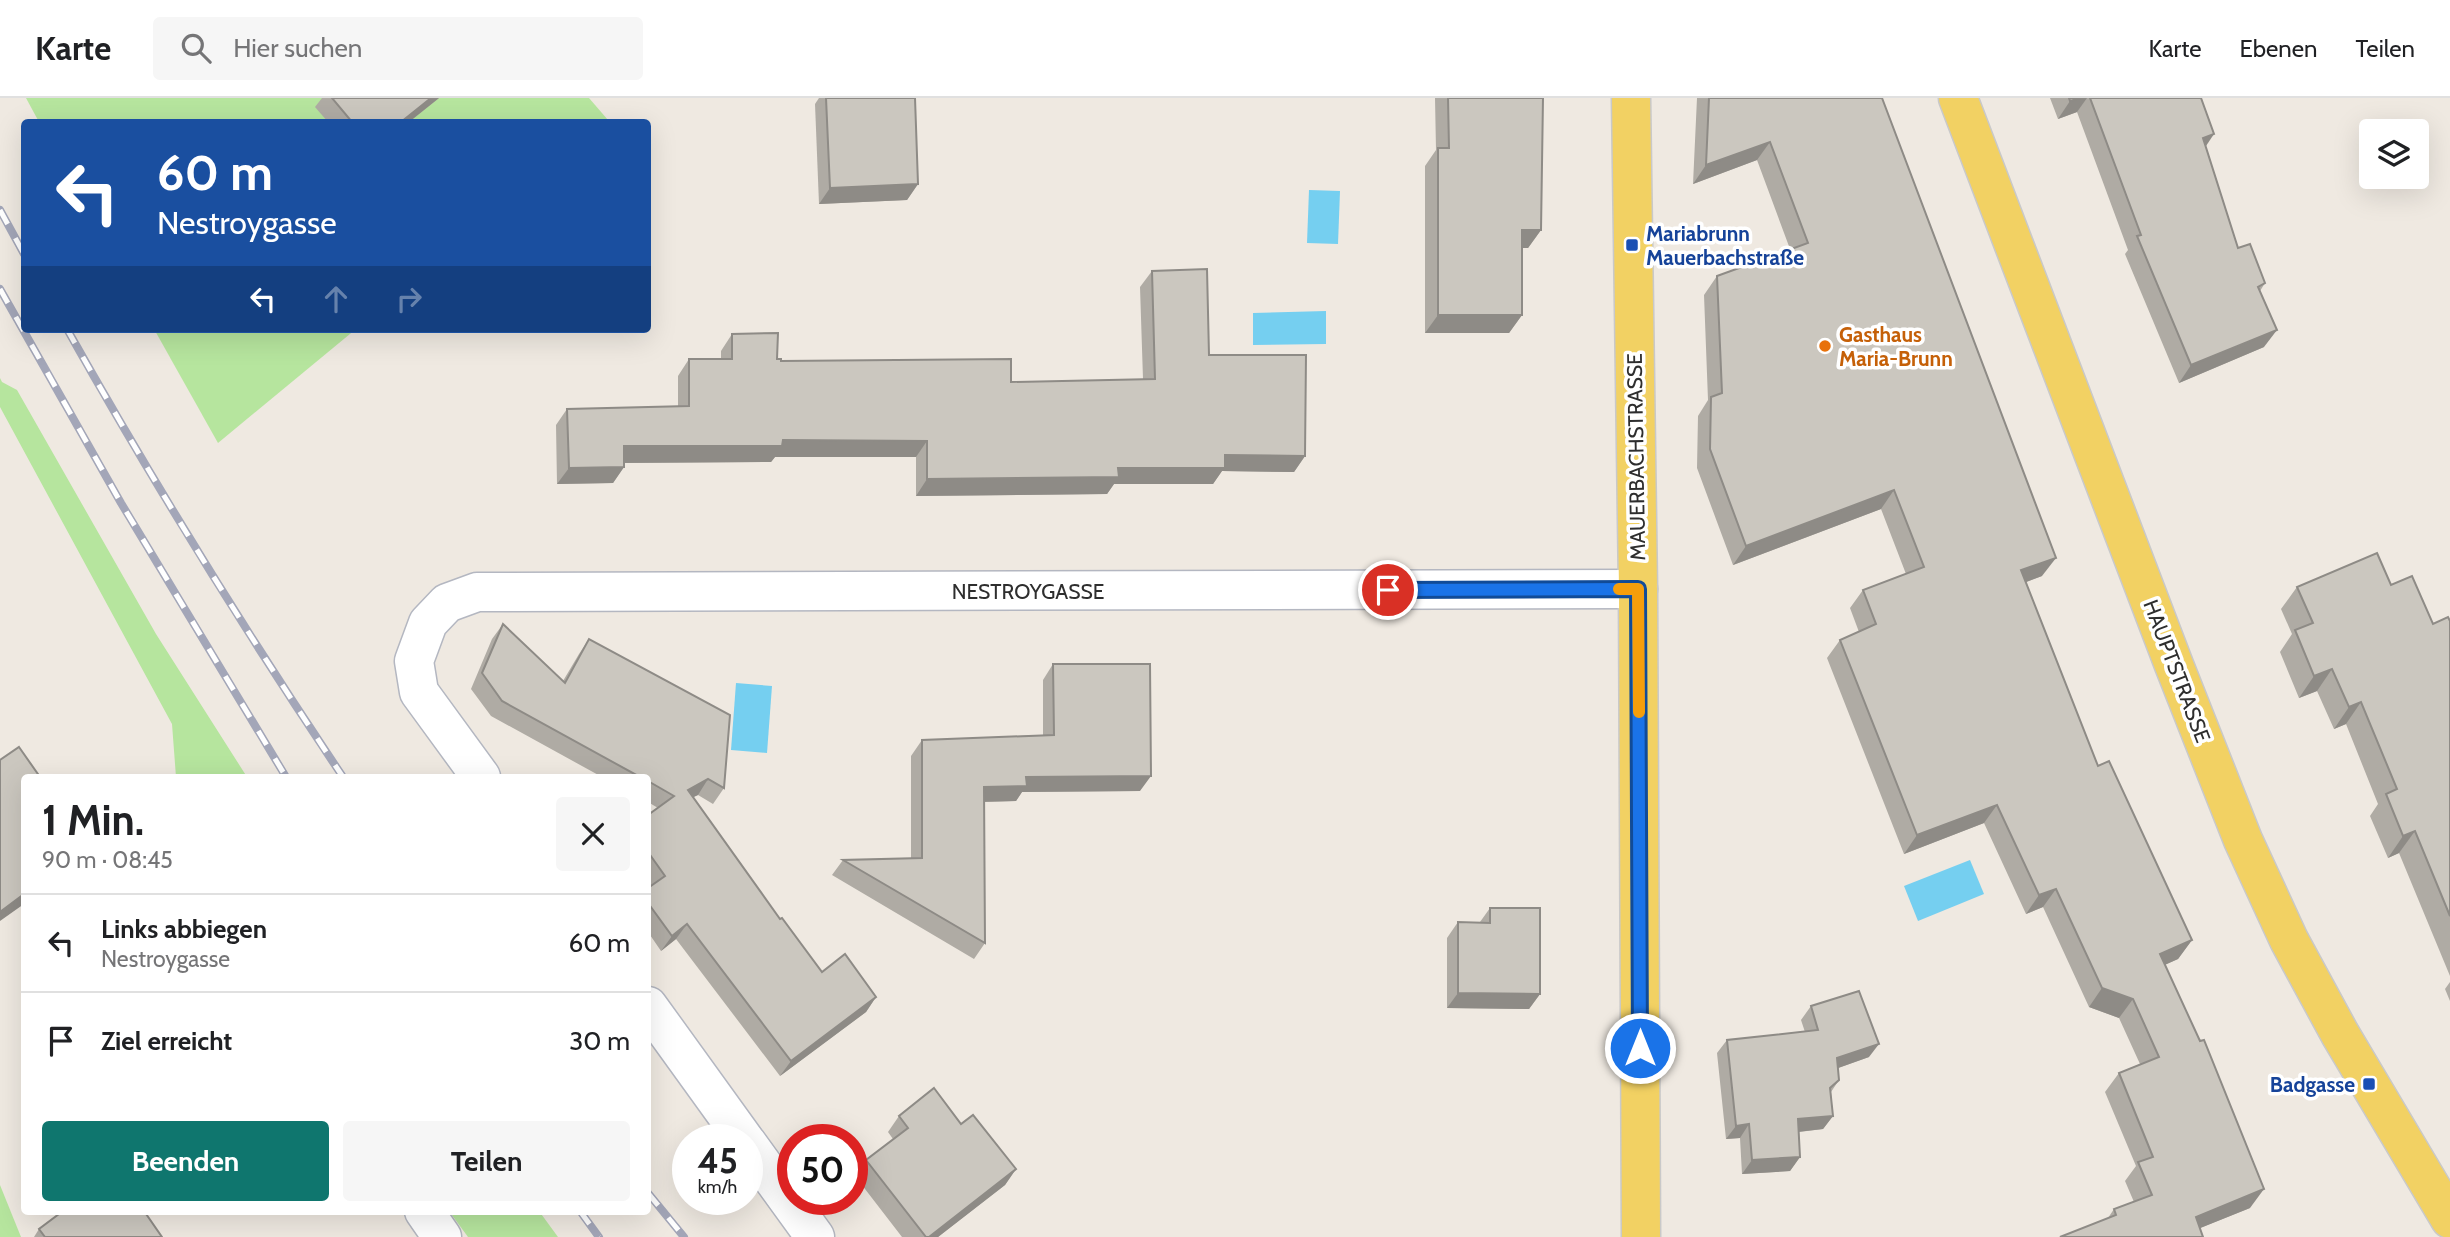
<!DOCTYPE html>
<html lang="de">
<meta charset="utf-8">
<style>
body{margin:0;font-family:Cabin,sans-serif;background:#f6f6f6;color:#202124;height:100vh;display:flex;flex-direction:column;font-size:26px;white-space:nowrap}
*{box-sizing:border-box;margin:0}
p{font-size:23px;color:#757577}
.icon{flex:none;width:38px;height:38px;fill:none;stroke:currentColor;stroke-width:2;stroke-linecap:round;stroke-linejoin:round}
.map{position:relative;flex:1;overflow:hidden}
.drawer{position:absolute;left:21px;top:676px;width:630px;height:441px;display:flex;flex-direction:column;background:#fff;border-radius:7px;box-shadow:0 7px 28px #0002}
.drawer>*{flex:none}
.banner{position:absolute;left:21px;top:21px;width:630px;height:214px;border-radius:7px;box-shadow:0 7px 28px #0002;background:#1a4fa0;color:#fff;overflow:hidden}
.buttons{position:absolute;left:2359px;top:21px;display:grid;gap:14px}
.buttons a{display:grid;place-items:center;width:70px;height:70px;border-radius:7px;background:#fff;box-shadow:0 7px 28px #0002;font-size:35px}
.speed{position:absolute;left:672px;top:1026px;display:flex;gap:14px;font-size:35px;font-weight:700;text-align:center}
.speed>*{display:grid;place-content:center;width:91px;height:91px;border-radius:50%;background:#fff;box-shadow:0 7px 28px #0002;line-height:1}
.speed small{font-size:18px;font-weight:400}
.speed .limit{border:10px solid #d22;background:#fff;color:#111}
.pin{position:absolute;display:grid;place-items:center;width:60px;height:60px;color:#fff;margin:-30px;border:4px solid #fff;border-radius:50%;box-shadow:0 2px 7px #0007}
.me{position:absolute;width:77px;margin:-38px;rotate:0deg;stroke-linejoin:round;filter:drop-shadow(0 0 5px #0008)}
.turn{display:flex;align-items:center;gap:24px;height:147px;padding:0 21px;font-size:32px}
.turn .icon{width:91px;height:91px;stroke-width:2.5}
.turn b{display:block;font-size:49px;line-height:60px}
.lanes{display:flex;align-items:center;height:66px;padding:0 21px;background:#0003;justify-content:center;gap:35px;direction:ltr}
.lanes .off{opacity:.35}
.round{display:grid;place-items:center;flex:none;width:74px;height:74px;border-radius:7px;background:#f6f6f6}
.headline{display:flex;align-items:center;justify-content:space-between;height:119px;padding:0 21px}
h1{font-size:42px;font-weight:800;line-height:52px}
.action{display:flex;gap:14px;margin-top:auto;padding:14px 21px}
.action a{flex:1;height:80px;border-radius:7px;background:#0f766e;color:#fff;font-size:28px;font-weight:800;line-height:80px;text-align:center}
.action a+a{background:#f6f6f6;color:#202124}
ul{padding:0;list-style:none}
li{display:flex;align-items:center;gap:21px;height:98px;padding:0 21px;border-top:2px solid #e0e0e0}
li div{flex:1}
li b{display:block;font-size:26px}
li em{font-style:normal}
header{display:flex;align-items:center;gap:42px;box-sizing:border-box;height:98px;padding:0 35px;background:#fff;border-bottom:2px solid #e0e0e0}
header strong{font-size:33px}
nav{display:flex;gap:38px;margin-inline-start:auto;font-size:24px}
.search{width:490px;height:63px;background:#f6f6f6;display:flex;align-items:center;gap:18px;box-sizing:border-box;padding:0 24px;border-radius:7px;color:#757577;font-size:26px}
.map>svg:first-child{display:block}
.green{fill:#b6e59e}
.water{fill:#75cff0}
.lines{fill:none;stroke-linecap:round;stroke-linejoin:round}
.minor-casing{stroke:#b4b7c1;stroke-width:41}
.major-casing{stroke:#c9c9c9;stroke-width:41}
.minor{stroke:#fff;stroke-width:38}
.major{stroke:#f2d163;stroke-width:38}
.rail-casing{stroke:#a3a6b8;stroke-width:8}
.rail{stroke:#fff;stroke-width:5;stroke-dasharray:16;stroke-linecap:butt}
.wall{fill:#afaba4}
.shaded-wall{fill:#8e8b86}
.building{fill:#cbc7bf;stroke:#8e8b86;stroke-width:2}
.route-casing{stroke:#114b97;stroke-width:18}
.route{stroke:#1a73e8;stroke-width:12}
.slow{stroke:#f59e0b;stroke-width:12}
.transit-dot{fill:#1a4fb4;stroke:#fff;stroke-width:2.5}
.food-dot{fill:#e8710a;stroke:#fff;stroke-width:2.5}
.labels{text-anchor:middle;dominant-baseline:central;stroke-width:7;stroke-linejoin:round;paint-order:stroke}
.transit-label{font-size:21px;font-weight:bold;fill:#164399;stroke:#fff;text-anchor:start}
.food-label{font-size:21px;font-weight:bold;fill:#c56008;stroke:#fff;text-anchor:start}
.street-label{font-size:21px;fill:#2e2e2e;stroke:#fff}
</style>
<header>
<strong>Karte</strong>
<div class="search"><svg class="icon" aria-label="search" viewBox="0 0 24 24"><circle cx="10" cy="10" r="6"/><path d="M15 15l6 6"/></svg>Hier suchen</div>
<nav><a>Karte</a><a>Ebenen</a><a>Teilen</a></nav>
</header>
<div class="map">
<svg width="2450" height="1139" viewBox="0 0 2450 1139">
<rect width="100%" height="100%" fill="#efe9e1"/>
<!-- green -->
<g class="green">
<path d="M 26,0 L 589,0 L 608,22 L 605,24 L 39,24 Z"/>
<path d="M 154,231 L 356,231 L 218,345 Z"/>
<path d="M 0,280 L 2,284 L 17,292 L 156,536 L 247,679 L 176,679 L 172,626 L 0,309 Z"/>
<path d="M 0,1087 L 21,1139 L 0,1139 Z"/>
<path d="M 449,1113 L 539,1113 L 558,1139 L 468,1139 Z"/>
</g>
<!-- water -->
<g class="water">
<path d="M 1309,92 L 1340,93 L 1338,146 L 1307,145 Z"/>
<path d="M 1326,213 L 1326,246 L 1253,247 L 1253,215 Z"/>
<path d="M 736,585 L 772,588 L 767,655 L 731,652 Z"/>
<path d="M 1970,762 L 1984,796 L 1918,823 L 1904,788 Z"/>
</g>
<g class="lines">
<defs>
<g id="minor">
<path d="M 481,679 L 419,594 L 414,563 L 428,525 L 447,505 L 477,494 L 1638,491"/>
<path d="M 648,908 L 744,1041"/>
<path d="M 747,1045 L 815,1139"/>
<path d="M 424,1113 L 442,1139"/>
</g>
<g id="major">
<path d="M 1631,0 L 1638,491 L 1641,1139"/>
<path d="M 1958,0 L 2174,567 L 2243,742 L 2289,842 L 2340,936 L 2450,1121"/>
</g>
</defs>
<!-- minor casing -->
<use href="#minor" class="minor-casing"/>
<!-- major casing -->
<use href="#major" class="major-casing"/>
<!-- minor -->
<use href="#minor" class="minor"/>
<!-- major -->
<use href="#major" class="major"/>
<defs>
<g id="rail">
<path d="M 0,112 L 24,156"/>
<path d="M 0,191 L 121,405 L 286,679"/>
<path d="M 67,231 C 153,384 245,533 343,679"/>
<path d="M 648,1095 L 684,1139"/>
<path d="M 580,1113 L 599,1139"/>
</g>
</defs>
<!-- rail casing -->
<use href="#rail" class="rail-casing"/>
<!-- rail -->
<use href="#rail" class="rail"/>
</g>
<!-- wall -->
<g class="wall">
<path d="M 322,0 L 439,0 L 409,24 L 328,24 L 315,9 Z"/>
<path d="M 819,0 L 915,0 L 918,86 L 907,102 L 819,106 L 815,6 Z"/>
<path d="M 1435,0 L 1543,0 L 1541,132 L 1528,150 L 1522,150 L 1522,217 L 1509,235 L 1425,235 L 1425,68 L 1436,52 Z"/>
<path d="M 1697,0 L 1882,0 L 2042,478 L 2026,484 L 2098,668 L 2192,842 L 2178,861 L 2164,867 L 2250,1110 L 2200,1130 L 2108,1120 L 2114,1111 L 2134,1104 L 2125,1083 L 2136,1068 L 2105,994 L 2119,975 L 2140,966 L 2119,920 L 2089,909 L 2043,809 L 2026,816 L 1984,725 L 1904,756 L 1827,560 L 1840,542 L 1859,534 L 1850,510 L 1863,492 L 1906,476 L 1881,411 L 1733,467 L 1697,370 L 1698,318 L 1708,302 L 1704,197 L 1717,178 L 1790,151 L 1757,62 L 1693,86 Z"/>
<path d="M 2050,0 L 2201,0 L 2206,49 L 2238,150 L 2265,185 L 2260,193 L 2264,249 L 2179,285 L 2125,156 L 2128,152 L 2077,14 L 2058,21 Z"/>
<path d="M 1152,173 L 1209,257 L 1305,358 L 1294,374 L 1222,373 L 1213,386 L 1114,386 L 1107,396 L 916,398 L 916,359 L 775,359 L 771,364 L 624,365 L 624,369 L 613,385 L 557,386 L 556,327 L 567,311 L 678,308 L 678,278 L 689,261 L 721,261 L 721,253 L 732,236 L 781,263 L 1011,284 L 1143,281 L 1140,189 Z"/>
<path d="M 2391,487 L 2433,526 L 2450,523 L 2450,878 L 2399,755 L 2388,760 L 2370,718 L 2378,706 L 2346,626 L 2334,631 L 2317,593 L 2299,600 L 2280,554 L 2292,536 L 2281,511 L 2297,489 Z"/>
<path d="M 503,526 L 563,583 L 579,556 L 589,541 L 724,690 L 713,706 L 698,697 L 693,699 L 780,821 L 822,874 L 876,899 L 866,914 L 780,978 L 676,841 L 661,853 L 648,834 L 648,790 L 650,788 L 648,784 L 648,717 L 658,710 L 648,704 L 648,679 L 602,679 L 491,618 L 471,591 L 492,541 Z"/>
<path d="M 1053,566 L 1140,693 L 1022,694 L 1016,703 L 984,704 L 985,845 L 974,861 L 832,777 L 843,762 L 911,760 L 911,658 L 922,642 L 1043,637 L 1043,582 Z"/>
<path d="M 1490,810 L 1540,896 L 1529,911 L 1447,910 L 1447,840 L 1458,824 L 1480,824 Z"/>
<path d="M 2450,884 L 2450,903 L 2445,891 Z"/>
<path d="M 1811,908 L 1869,959 L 1838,970 L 1839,982 L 1831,994 L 1833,1018 L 1823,1031 L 1799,1034 L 1800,1059 L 1790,1073 L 1742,1076 L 1740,1040 L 1726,1041 L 1717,955 L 1727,942 L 1805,934 L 1801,922 Z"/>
<path d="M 899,1018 L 961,1026 L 1016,1071 L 1005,1087 L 938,1139 L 902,1139 L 855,1078 L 866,1062 L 893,1041 L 888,1034 Z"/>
<path d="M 39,1131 L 162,1139 L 34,1139 Z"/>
</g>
<!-- shaded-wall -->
<g class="shaded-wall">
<path d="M 431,0 L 439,0 L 409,24 L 401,24 Z"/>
<path d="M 2080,0 L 2087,0 L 2077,14 L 2058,21 L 2070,3 Z"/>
<path d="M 2214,36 L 2202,54 L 2203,40 Z"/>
<path d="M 1770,44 L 1757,62 L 1693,86 L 1706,67 Z"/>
<path d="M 918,86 L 907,102 L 819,106 L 830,90 Z"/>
<path d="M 1522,132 L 1541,132 L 1528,150 L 1509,150 Z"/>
<path d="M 1438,217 L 1522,217 L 1509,235 L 1425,235 Z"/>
<path d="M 2277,232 L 2264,249 L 2179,285 L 2191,267 Z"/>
<path d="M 783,342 L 927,343 L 916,359 L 775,359 L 771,364 L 612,365 L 624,348 Z"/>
<path d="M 1225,357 L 1305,358 L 1294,374 L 1222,373 L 1213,386 L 1114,386 L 1107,396 L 916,398 L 927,381 L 1118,370 Z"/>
<path d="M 624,369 L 613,385 L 557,386 L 569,370 Z"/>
<path d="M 1894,392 L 1881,411 L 1733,467 L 1746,448 Z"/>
<path d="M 2056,460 L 2042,478 L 2008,491 L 2021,472 Z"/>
<path d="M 2332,571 L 2317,593 L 2299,600 L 2314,578 Z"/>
<path d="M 2361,604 L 2346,626 L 2334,631 L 2349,609 Z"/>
<path d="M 1151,678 L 1140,693 L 1022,694 L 1016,703 L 974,704 L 984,689 L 1026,679 Z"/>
<path d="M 708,681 L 698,697 L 677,707 L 688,692 Z"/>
<path d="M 1997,707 L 1984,725 L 1904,756 L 1917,737 Z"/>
<path d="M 2415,733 L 2399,755 L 2388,760 L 2403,738 Z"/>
<path d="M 2056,791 L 2043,809 L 2026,816 L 2039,797 Z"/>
<path d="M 24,796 L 24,806 L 0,823 L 0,814 Z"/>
<path d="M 687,826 L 676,841 L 661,853 L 672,838 Z"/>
<path d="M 2192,842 L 2178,861 L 2147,875 L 2160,856 Z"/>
<path d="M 2102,890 L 2133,901 L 2119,920 L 2089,909 Z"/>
<path d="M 1458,895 L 1540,896 L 1529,911 L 1447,910 Z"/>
<path d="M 876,899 L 866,914 L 780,978 L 791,963 Z"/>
<path d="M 1879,946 L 1869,959 L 1827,974 L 1837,960 Z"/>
<path d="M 1833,1018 L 1823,1031 L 1788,1035 L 1798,1021 Z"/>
<path d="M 1749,1026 L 1740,1040 L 1726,1041 L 1736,1028 Z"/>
<path d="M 1800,1059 L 1790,1073 L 1742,1076 L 1752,1062 Z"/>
<path d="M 1016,1071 L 1005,1087 L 938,1139 L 929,1139 Z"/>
<path d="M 2264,1091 L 2250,1110 L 2183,1137 L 2196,1119 Z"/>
</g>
<!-- building -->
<g class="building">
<path d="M 332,0 L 431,0 L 401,24 L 352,24 Z"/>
<path d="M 826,0 L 915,0 L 918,86 L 830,90 Z"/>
<path d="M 1448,0 L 1543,0 L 1541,132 L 1522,132 L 1522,217 L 1438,217 L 1438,50 L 1449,50 Z"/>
<path d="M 1709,0 L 1882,0 L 2056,460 L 2021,472 L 2098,668 L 2109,663 L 2192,842 L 2160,856 L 2200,943 L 2204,942 L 2264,1091 L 2196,1119 L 2203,1139 L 2060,1139 L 2116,1117 L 2114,1111 L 2152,1097 L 2138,1064 L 2153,1059 L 2119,975 L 2159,959 L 2133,901 L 2102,890 L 2056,791 L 2039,797 L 1997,707 L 1917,737 L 1840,542 L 1876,526 L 1863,492 L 1924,469 L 1894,392 L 1746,448 L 1710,351 L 1711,299 L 1722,295 L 1717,178 L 1808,145 L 1770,44 L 1706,67 Z"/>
<path d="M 2069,0 L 2080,0 L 2070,3 Z"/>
<path d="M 2090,0 L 2201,0 L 2214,36 L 2203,40 L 2238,150 L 2250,146 L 2265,185 L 2258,189 L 2277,232 L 2191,267 L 2137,138 L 2141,137 Z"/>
<path d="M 1207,171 L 1209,257 L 1306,257 L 1305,358 L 1225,357 L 1225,370 L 1118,370 L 1119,379 L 927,381 L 927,343 L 783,342 L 782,348 L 624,348 L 624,369 L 569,370 L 567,311 L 689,308 L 689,261 L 732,261 L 732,236 L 778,235 L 777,261 L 781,261 L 781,263 L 1011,261 L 1011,284 L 1155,281 L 1152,173 Z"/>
<path d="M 2377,455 L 2391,487 L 2412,478 L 2433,526 L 2448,519 L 2450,523 L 2450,818 L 2415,733 L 2403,738 L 2386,696 L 2397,691 L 2361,604 L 2349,609 L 2332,571 L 2314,578 L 2295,532 L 2313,525 L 2297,489 Z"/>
<path d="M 503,526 L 565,585 L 589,541 L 730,617 L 724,690 L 708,681 L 688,692 L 780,821 L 782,820 L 822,874 L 845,856 L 876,899 L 791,963 L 687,826 L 672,838 L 648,805 L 648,790 L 665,778 L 648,754 L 648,717 L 674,698 L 648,683 L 648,679 L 640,679 L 502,603 L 482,575 Z"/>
<path d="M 1053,566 L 1150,566 L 1151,678 L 1026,679 L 1027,688 L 984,689 L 985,845 L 843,762 L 922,760 L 922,642 L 1054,637 Z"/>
<path d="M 19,649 L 40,679 L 24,679 L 24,796 L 0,814 L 0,662 Z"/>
<path d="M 1490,810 L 1540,810 L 1540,896 L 1458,895 L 1458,824 L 1490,825 Z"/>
<path d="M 1859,893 L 1879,946 L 1837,960 L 1839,982 L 1830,990 L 1833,1018 L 1798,1021 L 1800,1059 L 1752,1062 L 1749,1026 L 1736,1028 L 1727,942 L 1818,932 L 1811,908 Z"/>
<path d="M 934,990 L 961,1026 L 973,1017 L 1016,1071 L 929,1139 L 926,1139 L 866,1062 L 908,1030 L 899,1018 Z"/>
<path d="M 63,1113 L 144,1113 L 162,1139 L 45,1139 L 39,1131 Z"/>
</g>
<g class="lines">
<defs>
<path id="route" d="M 1388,492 L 1638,491 L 1640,950"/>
</defs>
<!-- route casing -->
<use href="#route" class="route-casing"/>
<!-- route -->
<use href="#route" class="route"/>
<!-- slow -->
<path class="slow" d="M 1619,491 L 1638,491 L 1639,614"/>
</g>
<!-- markers -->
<g class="transit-dot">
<rect x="1625" y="140" width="14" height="14" rx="3.5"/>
<rect x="2362" y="979" width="14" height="14" rx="3.5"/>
</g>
<circle class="food-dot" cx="1825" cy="248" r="7"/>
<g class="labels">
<!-- transit labels -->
<g class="transit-label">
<text x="1646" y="135">Mariabrunn<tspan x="1646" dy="24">Mauerbachstraße</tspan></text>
<text x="2355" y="986" text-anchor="end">Badgasse</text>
</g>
<!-- food labels -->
<g class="food-label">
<text x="1839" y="236">Gasthaus<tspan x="1839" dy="24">Maria-Brunn</tspan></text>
</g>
<!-- street labels -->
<g class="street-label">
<text transform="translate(1636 359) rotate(-91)">MAUERBACHSTRASSE</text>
<text x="1028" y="493">NESTROYGASSE</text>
<text transform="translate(2177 573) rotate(69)">HAUPTSTRASSE</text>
</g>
</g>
</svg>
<div class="buttons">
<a><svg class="icon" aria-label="layers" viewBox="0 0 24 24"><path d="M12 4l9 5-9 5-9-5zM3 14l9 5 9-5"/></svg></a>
</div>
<div class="speed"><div>45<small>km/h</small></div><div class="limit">50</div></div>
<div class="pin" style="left:1388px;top:492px;background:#d93025"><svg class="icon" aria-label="arrive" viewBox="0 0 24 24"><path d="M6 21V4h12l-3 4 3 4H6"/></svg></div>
<svg class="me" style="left:1640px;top:950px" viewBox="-20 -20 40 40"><circle r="17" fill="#1a73e8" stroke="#fff" stroke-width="3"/><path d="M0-11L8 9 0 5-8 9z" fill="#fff"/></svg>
<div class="banner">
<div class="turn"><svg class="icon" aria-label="left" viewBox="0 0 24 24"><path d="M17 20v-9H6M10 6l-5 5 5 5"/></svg><div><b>60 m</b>Nestroygasse</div></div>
<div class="lanes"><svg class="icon" aria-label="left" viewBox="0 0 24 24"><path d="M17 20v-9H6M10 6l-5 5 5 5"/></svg><svg class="icon off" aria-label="ahead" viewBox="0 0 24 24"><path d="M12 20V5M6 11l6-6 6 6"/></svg><svg class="icon off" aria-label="right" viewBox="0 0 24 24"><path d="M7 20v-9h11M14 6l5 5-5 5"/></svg></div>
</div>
<section class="drawer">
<div class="headline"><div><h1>1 Min.</h1><p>90 m · 08:45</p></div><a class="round"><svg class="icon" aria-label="close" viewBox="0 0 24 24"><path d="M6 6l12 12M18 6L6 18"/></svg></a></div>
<ul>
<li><svg class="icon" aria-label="left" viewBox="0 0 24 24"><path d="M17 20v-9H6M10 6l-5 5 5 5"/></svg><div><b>Links abbiegen</b><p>Nestroygasse</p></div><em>60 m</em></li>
<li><svg class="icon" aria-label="arrive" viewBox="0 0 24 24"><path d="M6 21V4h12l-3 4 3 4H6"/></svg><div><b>Ziel erreicht</b></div><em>30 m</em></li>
</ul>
<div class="action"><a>Beenden</a><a>Teilen</a></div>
</section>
</div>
